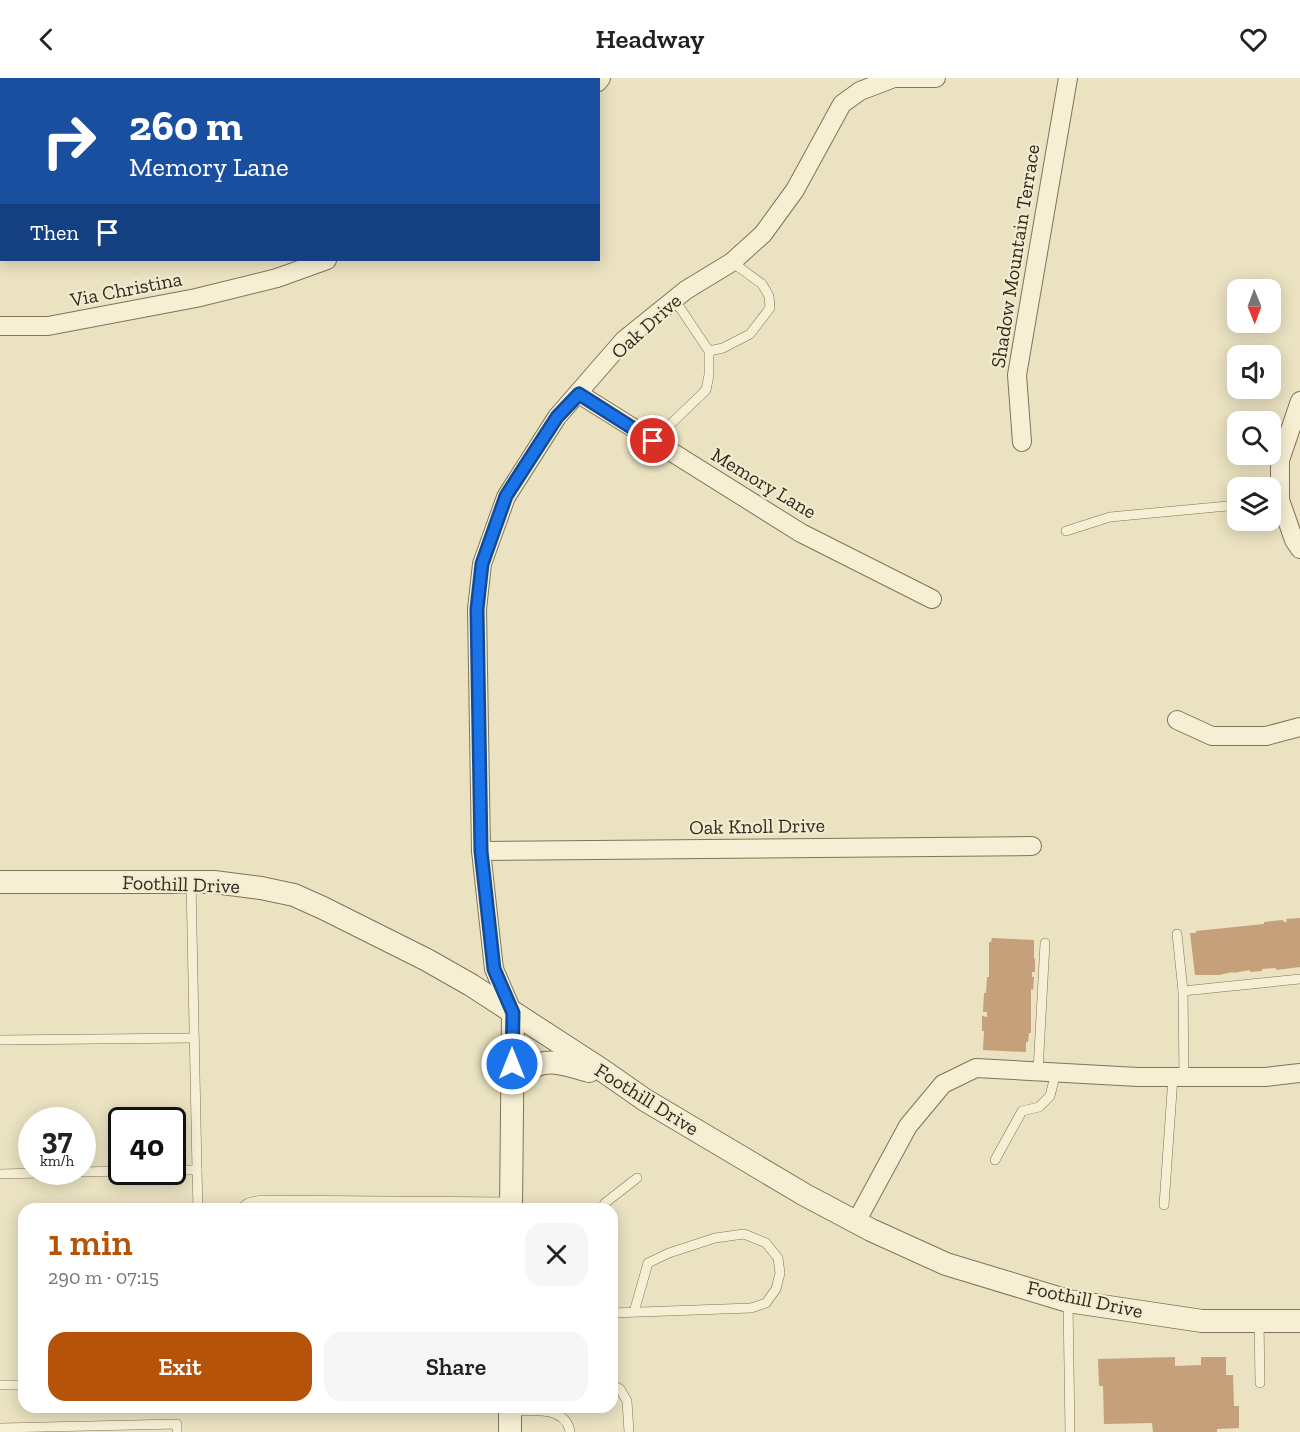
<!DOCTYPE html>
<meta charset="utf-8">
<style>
body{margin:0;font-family:"Zilla Slab",serif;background:#f6f6f6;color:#222;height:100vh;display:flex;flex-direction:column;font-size:22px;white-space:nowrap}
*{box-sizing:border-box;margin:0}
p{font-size:20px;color:#767676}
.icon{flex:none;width:33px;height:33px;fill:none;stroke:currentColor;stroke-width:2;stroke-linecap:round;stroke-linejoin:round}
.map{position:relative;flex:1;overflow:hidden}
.side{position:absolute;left:18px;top:1125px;width:600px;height:210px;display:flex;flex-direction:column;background:#fff;border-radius:18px;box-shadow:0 3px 15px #0003}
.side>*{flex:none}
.top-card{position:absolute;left:0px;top:0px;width:600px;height:183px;box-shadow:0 3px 15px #0003;background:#1a4fa0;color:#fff;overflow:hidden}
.needle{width:39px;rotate:179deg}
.controls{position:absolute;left:1227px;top:201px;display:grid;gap:12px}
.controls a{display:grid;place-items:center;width:54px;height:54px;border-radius:12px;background:#fff;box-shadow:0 3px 15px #0003;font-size:30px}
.speed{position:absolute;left:18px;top:1029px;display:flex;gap:12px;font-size:30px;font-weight:700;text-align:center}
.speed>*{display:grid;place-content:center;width:78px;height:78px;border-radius:50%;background:#fff;box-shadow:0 3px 15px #0003;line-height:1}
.speed small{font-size:15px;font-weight:400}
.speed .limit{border:3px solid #111;border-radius:9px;background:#fff;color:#111}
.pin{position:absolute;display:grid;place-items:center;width:51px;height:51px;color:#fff;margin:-26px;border:3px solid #fff;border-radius:50%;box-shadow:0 2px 6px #0007}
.me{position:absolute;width:66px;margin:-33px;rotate:0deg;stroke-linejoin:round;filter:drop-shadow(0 0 4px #0008)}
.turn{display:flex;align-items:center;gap:21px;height:126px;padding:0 30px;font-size:27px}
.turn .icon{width:78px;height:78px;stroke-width:2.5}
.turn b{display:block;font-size:42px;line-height:51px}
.then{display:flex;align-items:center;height:57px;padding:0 30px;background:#0003;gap:12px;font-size:22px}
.round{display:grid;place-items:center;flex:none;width:63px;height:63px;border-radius:18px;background:#f6f6f6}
.head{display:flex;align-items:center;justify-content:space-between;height:102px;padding:0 30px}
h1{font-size:36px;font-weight:600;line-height:45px;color:#b45309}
.button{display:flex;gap:12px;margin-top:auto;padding:12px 30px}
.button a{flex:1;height:69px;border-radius:18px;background:#b45309;color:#fff;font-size:24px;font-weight:600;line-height:69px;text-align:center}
.button a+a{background:#f6f6f6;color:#222}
header{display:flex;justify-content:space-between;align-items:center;height:78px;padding:0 30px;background:#fff;font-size:27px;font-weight:600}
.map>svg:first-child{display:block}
.building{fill:#c5a07a}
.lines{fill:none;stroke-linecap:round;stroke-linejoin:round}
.service-casing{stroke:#82735a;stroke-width:10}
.minor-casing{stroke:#82735a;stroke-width:20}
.tertiary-casing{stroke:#82735a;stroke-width:24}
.service{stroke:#f6efd3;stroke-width:9}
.minor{stroke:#f6efd3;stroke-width:18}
.tertiary{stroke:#f6efd3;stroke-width:22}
.route-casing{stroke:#114b97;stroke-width:15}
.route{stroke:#1a73e8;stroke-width:10}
.labels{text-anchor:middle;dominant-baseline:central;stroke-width:4.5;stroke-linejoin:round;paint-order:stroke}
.street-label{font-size:20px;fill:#332a1d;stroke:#f2ebd0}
</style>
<header><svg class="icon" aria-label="back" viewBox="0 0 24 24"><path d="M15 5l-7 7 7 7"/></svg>Headway<svg class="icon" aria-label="heart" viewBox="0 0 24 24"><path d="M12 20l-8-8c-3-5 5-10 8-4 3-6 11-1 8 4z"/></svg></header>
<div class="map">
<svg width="1300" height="1354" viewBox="0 0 1300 1354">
<rect width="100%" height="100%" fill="#eae2c1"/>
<!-- building -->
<g class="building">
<path d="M 1300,840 L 1300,889 L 1276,892 L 1276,890 L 1262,891 L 1262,893 L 1250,894 L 1250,892 L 1245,893 L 1233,895 L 1233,894 L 1219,897 L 1195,897 L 1190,855 L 1196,855 L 1196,853 L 1264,846 L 1264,844 L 1283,842 L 1284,844 L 1287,844 L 1286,841 Z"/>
<path d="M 992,860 L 1034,862 L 1034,881 L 1035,881 L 1035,894 L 1032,894 L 1032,899 L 1034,899 L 1033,912 L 1031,911 L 1031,955 L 1029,955 L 1028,964 L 1026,964 L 1026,974 L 983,972 L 984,953 L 982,953 L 982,938 L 987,939 L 987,934 L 983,934 L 984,915 L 986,915 L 987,899 L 989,899 L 989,864 L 991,864 Z"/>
<path d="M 1175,1279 L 1175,1288 L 1201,1287 L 1201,1279 L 1226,1279 L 1226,1297 L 1233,1297 L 1234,1328 L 1239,1328 L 1239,1350 L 1217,1351 L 1217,1354 L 1153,1354 L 1152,1345 L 1104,1346 L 1103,1308 L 1099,1308 L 1098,1281 Z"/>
</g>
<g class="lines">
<defs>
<g id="service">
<path d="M 709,273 L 723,270 L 750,256 L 770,230 L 769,218 L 762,206 L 732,184"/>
<path d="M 653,363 L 706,312 L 709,297 L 709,273 L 674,221"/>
<path d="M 1066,453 L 1110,439 L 1238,427"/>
<path d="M 191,804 L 197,1092"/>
<path d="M 1177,856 L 1183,913 L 1184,999"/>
<path d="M 1183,913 L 1300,901"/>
<path d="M 0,962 L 194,960"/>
<path d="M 1038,993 L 1045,865"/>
<path d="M 995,1082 L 1022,1033 L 1039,1029 L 1050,1018 L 1056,994"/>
<path d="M 172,1092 L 197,1092 L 198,1131"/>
<path d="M 0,1096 L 122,1093"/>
<path d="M 1164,1127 L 1173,999"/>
<path d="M 240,1131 L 248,1125 L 261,1122 L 511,1124"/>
<path d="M 602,1131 L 605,1125 L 637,1100"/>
<path d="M 1068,1224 L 1070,1354"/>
<path d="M 612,1235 L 751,1230 L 766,1225 L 776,1211 L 780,1195 L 778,1180 L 766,1165 L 744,1156 L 715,1160 L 669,1175 L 648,1185 L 634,1234"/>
<path d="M 1259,1243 L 1260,1305"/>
<path d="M 612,1306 L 620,1311 L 627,1323 L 629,1354"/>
<path d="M 0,1307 L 24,1307"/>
<path d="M 510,1333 C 530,1333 566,1327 570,1354"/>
<path d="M 0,1350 L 177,1346 L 177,1354"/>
</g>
<g id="minor">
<path d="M 17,2 L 19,0"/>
<path d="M 598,4 L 601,0"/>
<path d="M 0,13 L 2,12"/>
<path d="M 0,248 L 48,248 L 196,220 L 277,200 L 327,182"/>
<path d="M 579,316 L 801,455 L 932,521"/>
<path d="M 1300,323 L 1280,382 L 1280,422 L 1294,462 L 1300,471"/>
<path d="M 1022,364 L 1017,297 L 1068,0"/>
<path d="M 1177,642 L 1212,658 L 1266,658 L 1300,649"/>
<path d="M 481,773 L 1032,768"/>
<path d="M 513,935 L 494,891 L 481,773 L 477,531 L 482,486 L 506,419 L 557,339 L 624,262 L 686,212 L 732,184 L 763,156 L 795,112 L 842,26 L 860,13 L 894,0 L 936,0"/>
<path d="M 856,1144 L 908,1048 L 943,1006 L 976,990 L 1138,999 L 1265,999 L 1300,995"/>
</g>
<g id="tertiary">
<path d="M 0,804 L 214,804 L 261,810 L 294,817 L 323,830 L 427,882 L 471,907 L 602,992 L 645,1022 L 805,1117 L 871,1152 L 946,1186 L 1068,1223 L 1202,1243 L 1300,1243"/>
<path d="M 512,1007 C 518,1001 523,995 530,991 C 549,978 570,988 589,993"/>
<path d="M 511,1131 L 513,935"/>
<path d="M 510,1354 L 510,1329"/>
</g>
</defs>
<!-- service casing -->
<use href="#service" class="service-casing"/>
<!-- minor casing -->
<use href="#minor" class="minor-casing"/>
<!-- tertiary casing -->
<use href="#tertiary" class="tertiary-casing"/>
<!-- service -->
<use href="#service" class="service"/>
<!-- minor -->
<use href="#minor" class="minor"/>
<!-- tertiary -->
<use href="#tertiary" class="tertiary"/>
</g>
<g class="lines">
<defs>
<path id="route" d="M 512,986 L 513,935 L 494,891 L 481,773 L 477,531 L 482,486 L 506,418 L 557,339 L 579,316 L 653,363"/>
</defs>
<!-- route casing -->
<use href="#route" class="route-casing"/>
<!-- route -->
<use href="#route" class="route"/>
</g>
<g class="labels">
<!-- street labels -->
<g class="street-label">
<text transform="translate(1015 178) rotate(-81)">Shadow Mountain Terrace</text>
<text transform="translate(126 211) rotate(-11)">Via Christina</text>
<text transform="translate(646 248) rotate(-42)">Oak Drive</text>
<text transform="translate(764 405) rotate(31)">Memory Lane</text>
<text transform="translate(757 748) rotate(-1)">Oak Knoll Drive</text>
<text transform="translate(181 806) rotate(2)">Foothill Drive</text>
<text transform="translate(647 1021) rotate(32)">Foothill Drive</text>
<text transform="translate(1085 1221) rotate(12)">Foothill Drive</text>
</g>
</g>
</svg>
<div class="controls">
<a><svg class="needle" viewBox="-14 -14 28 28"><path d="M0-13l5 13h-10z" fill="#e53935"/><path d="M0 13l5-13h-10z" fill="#767676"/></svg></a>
<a><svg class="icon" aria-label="sound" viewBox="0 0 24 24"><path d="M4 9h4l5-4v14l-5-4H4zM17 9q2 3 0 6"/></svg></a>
<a><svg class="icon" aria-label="search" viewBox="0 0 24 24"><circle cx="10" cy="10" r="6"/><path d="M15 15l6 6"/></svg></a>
<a><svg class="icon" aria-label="layers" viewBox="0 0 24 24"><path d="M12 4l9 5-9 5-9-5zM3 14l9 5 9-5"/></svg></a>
</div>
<div class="speed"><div>37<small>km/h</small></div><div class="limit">40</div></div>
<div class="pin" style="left:653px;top:363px;background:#d93025"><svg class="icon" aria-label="arrive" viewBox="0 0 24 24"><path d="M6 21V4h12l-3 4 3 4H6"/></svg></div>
<svg class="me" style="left:512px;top:986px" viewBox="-20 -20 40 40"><circle r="17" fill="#1a73e8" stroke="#fff" stroke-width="3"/><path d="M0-11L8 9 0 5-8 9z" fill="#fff"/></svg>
<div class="top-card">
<div class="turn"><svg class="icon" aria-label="right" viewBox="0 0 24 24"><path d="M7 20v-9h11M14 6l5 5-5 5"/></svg><div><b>260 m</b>Memory Lane</div></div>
<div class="then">Then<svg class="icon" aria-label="arrive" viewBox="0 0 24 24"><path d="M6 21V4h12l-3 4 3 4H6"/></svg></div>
</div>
<section class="side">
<div class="head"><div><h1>1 min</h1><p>290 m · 07:15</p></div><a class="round"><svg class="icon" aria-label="close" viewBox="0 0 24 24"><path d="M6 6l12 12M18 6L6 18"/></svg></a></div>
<div class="button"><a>Exit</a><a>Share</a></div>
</section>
</div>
